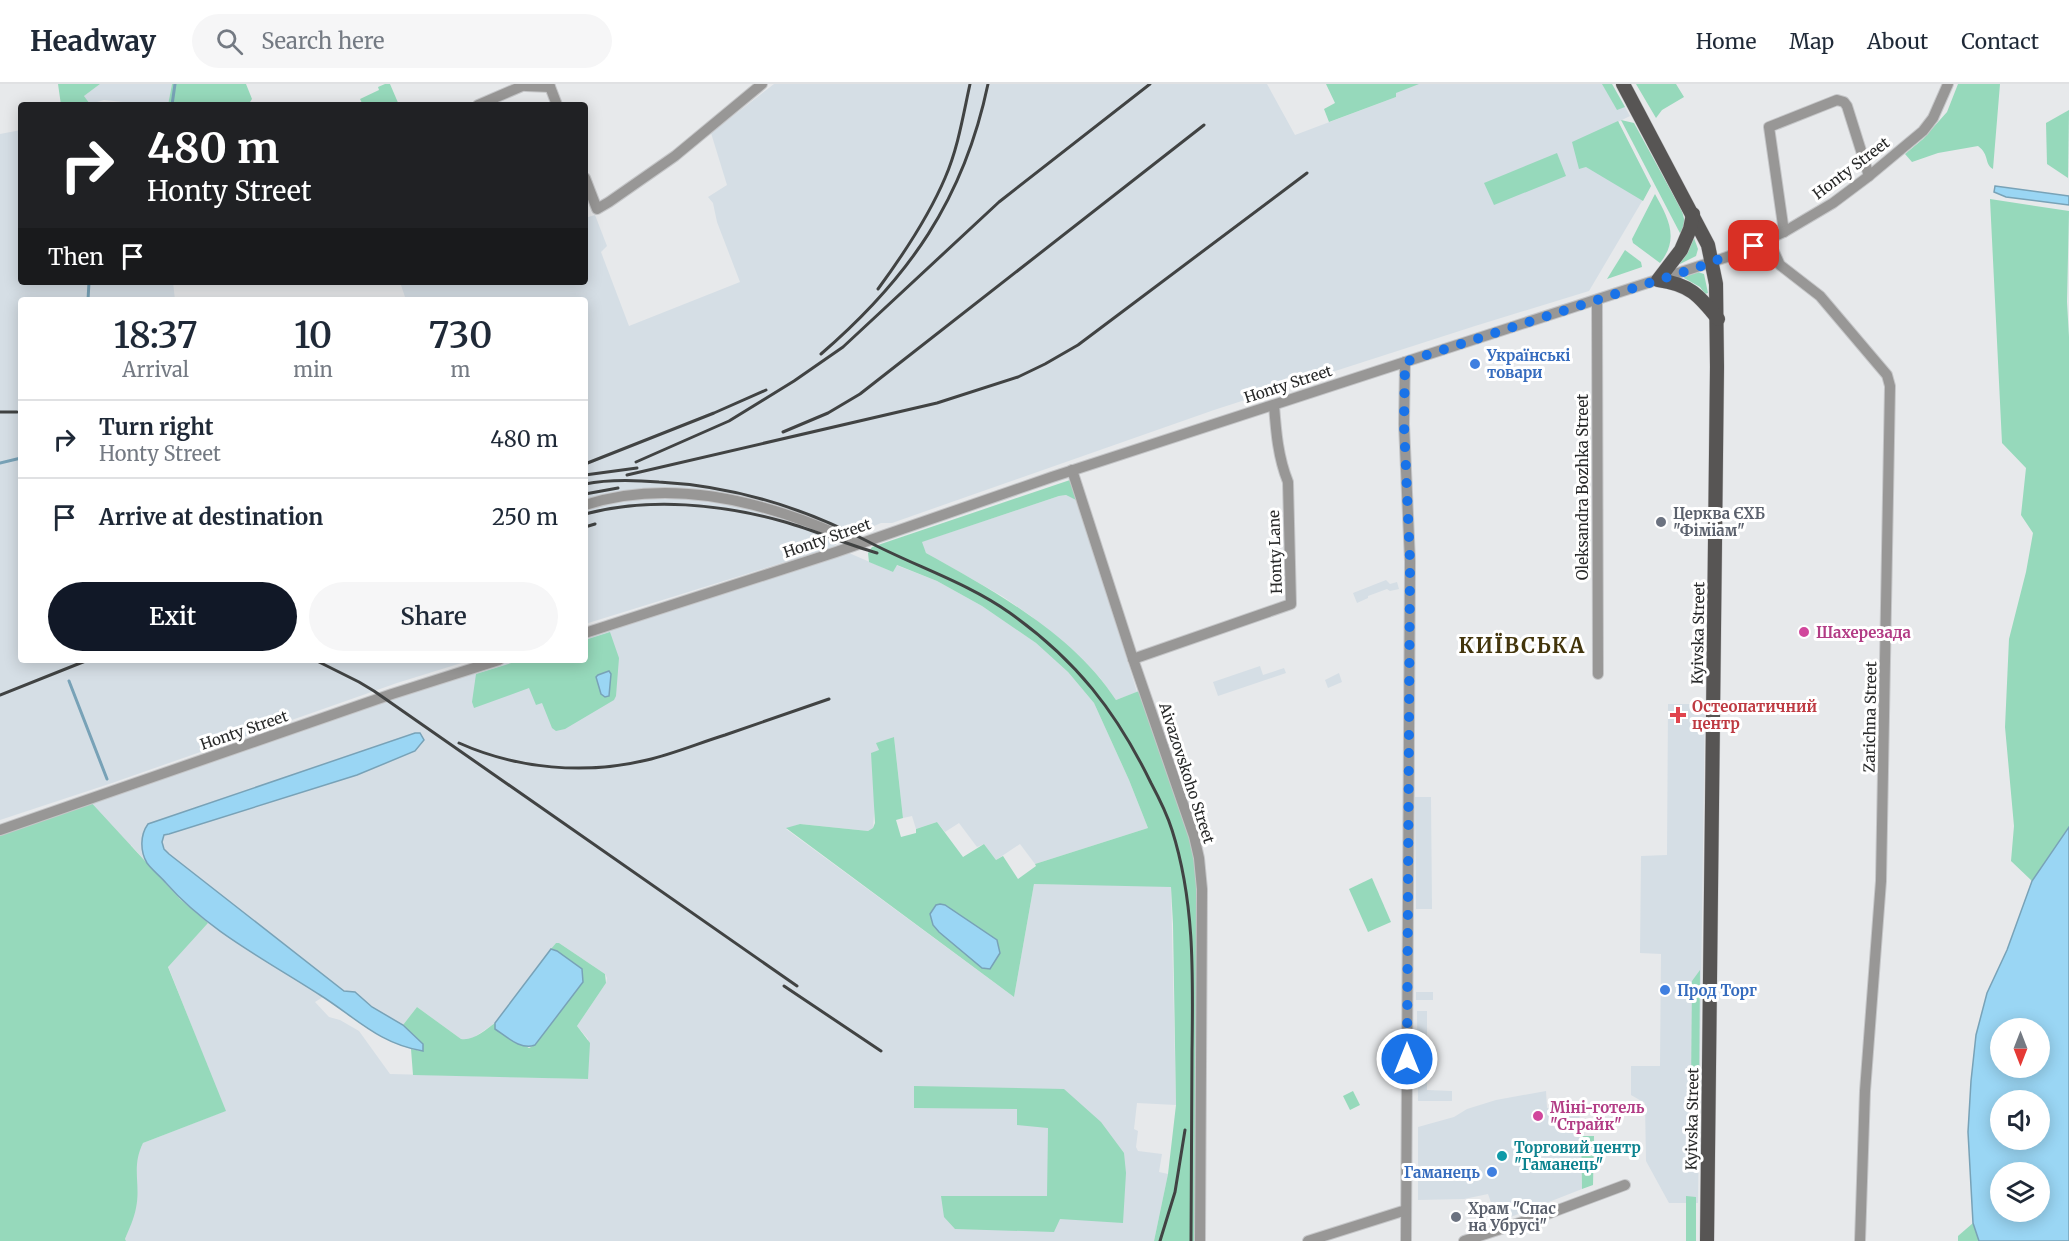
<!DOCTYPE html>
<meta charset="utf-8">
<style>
body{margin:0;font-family:Merriweather,serif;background:#f6f6f7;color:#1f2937;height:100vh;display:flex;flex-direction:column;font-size:22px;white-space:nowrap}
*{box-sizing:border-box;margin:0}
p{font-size:20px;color:#747a83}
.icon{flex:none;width:33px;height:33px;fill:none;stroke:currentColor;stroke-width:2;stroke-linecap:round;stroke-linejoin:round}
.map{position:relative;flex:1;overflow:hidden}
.panel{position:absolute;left:18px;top:213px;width:570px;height:366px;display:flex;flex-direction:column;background:#fff;border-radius:6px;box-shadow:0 3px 15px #0003}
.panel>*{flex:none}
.hud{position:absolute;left:18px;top:18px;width:570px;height:183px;border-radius:6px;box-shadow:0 3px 15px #0003;background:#202124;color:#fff;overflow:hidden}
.needle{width:39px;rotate:180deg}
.buttons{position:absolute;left:1990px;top:934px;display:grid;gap:12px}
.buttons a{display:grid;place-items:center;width:60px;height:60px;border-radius:50%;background:#fff;box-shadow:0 3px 15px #0003;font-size:30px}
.pin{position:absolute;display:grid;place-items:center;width:51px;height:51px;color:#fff;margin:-26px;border-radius:12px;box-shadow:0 3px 9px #0006}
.me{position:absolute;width:66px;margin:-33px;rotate:0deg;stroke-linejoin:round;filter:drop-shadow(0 0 4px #0008)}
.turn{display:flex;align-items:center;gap:21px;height:126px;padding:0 30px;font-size:27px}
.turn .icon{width:78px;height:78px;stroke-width:2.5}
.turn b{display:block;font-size:42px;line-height:51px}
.then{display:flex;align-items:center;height:57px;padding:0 30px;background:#0003;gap:12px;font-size:22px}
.eta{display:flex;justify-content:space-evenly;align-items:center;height:102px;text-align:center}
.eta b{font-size:36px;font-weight:600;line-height:42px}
.button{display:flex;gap:12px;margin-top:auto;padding:12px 30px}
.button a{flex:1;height:69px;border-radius:36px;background:#111827;color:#fff;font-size:24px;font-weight:600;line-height:69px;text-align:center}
.button a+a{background:#f6f6f7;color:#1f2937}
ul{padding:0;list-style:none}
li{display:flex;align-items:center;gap:18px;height:78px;padding:0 30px;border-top:2px solid #e0e1e3}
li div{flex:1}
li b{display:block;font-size:22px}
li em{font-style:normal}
header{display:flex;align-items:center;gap:36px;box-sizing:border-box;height:84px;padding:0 30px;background:#fff;border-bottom:2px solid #e0e1e3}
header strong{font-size:28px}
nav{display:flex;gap:33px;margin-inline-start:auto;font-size:21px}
.search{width:420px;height:54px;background:#f6f6f7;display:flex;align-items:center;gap:15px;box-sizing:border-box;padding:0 21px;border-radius:33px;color:#747a83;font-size:22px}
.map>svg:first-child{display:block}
.built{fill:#d5dee5}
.green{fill:#96d9bb}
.water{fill:#9ad6f4;stroke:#78a2b7;stroke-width:1.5;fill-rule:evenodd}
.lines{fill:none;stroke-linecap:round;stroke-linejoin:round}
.stream{stroke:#78a2b7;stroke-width:3}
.minor-casing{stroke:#c5c6c8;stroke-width:12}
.major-casing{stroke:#c5c6c8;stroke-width:15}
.minor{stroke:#989796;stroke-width:10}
.major{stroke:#575554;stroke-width:14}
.rail{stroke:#414343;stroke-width:3}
.route{stroke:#1a73e8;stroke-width:10;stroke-dasharray:0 18}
.shop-dot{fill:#3f7fe0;stroke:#fff;stroke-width:2}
.worship-dot{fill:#6b7280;stroke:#fff;stroke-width:2}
.hotel-dot{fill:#d1479c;stroke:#fff;stroke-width:2}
.health-dot{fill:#e0444e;stroke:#fff;stroke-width:2}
.culture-dot{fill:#0f9aa8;stroke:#fff;stroke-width:2}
.labels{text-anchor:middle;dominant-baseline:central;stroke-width:6;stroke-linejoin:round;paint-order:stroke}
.street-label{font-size:15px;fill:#282929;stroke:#fff}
.shop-label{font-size:15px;font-weight:bold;fill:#366cbe;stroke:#fff;text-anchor:start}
.worship-label{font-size:15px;font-weight:bold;fill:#5b616d;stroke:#fff;text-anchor:start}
.hotel-label{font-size:15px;font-weight:bold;fill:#b23c85;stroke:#fff;text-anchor:start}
.health-label{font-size:15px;font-weight:bold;fill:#be3a42;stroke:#fff;text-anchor:start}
.culture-label{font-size:15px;font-weight:bold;fill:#0d838f;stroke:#fff;text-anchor:start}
.district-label{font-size:21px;font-weight:bold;letter-spacing:1.5px;fill:#43350c;stroke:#fff}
</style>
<header>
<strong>Headway</strong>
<div class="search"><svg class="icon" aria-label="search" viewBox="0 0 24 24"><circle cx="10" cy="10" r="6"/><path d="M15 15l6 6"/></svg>Search here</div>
<nav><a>Home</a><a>Map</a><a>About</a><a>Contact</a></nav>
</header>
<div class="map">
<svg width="2069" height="1157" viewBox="0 0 2069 1157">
<rect width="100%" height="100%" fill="#e7e9eb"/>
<!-- built -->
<g class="built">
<path d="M 100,0 L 172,0 L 168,21 L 124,21 L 123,18 L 104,16 L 90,20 L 84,12 Z"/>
<path d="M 774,0 L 1267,0 L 1295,51 L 1396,13 L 1393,0 L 1612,0 L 1630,32 L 1618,38 L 1651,102 L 1589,207 L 1475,242 L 1214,326 L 892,439 L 881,439 L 840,457 L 833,463 L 585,540 L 585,216 L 406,216 L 400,198 L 585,198 L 585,134 L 595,131 L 607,162 L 601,168 L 629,242 L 740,198 L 717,138 L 713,119 L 708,113 L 727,101 L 711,49 Z"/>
<path d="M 21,46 L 21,198 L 173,198 L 175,216 L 21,216 L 21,576 L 471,576 L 397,599 L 112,699 L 0,736 L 0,50 Z"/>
<path d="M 1066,411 L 1078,417 L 1137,608 L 1116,616 L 1100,594 L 1057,554 L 1031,532 L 1002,512 L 926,469 L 921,458 L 1059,412 Z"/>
<path d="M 842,466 L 893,488 L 896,481 L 937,497 L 982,522 L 1036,559 L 1068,588 L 1094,619 L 1129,696 L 1148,744 L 1035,780 L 1020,760 L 996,776 L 984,760 L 977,763 L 959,739 L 945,748 L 937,738 L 916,745 L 912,732 L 903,734 L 894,653 L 877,659 L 879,666 L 873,744 L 868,747 L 800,740 L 786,745 L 1014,913 L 1034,800 L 1171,802 L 1176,1021 L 1137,1019 L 1134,1045 L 1138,1047 L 1136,1063 L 1138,1067 L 1162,1070 L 1159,1088 L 1168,1090 L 1154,1157 L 126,1157 L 125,1155 L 136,1123 L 135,1084 L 137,1070 L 143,1059 L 225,1027 L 168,882 L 208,839 L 323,913 L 315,918 L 329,933 L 340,936 L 359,947 L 390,990 L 588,995 L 588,955 L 577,942 L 606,899 L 607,894 L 605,890 L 559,859 L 556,859 L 495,939 L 473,954 L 466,956 L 461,955 L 417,923 L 403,941 L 372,923 L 355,908 L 344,907 L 203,798 L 169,770 L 161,759 L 147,779 L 131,761 L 0,972 L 0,760 L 129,760 L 88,715 L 499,576 L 585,576 L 585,549 Z"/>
<path d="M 1386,496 L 1390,500 L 1397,498 L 1399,505 L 1390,507 L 1387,505 L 1368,512 L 1368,514 L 1357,519 L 1353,509 Z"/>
<path d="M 1260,582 L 1263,591 L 1284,584 L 1286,589 L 1218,612 L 1213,598 Z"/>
<path d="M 1339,589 L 1342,598 L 1328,604 L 1325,596 Z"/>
<path d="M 1668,620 L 1705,620 L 1698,1119 L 1669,1119 L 1646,1077 L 1645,1019 L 1631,1011 L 1631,982 L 1660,982 L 1661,870 L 1640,869 L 1641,772 L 1667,771 Z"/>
<path d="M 1415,713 L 1431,713 L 1432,825 L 1416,825 Z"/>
<rect x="1416" y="908" width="17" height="8"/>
<path d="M 1417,927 L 1427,927 L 1427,1006 L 1452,1007 L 1452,1017 L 1418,1017 Z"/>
<path d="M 1546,1007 L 1547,1024 L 1579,1018 L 1582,1105 L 1498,1138 L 1488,1110 L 1464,1115 L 1418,1116 L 1418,1043 L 1454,1033 L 1467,1025 L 1496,1016 Z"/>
</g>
<!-- green -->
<g class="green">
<path d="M 58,0 L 100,0 L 84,12 L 90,20 L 87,21 L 61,21 Z"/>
<path d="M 172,0 L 246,0 L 252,15 L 248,21 L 168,21 Z"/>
<path d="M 385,0 L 390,0 L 399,21 L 363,21 L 360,15 L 379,6 L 378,3 Z"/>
<path d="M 1326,0 L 1419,0 L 1396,9 L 1396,13 L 1329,38 L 1324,25 L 1335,19 Z"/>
<path d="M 1602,0 L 1612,0 L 1625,23 L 1617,26 Z"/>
<path d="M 1636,0 L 1676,0 L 1684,13 L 1662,26 L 1656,34 Z"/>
<path d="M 1958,0 L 2000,0 L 1993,85 C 1984,80 1990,71 1978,62 L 1938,69 L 1912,78 L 1905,70 L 1923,55 L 1947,28 Z"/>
<path d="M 2069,26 L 2068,94 L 2047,80 L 2046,39 Z"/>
<path d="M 1621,36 L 1634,39 L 1682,127 L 1686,142 L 1682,153 Z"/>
<path d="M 1618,37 L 1651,102 L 1643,117 L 1586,83 L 1579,85 L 1572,58 Z"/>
<path d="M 1557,69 L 1566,92 L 1494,121 L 1484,99 Z"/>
<path d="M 1655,110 C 1668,134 1680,154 1660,179 L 1633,159 L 1632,155 Z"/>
<path d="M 1990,115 L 2069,127 L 2067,218 L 2069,253 L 2069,743 L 2032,797 L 2011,777 L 2014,742 L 2005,643 L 2009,555 L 2026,488 L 2033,449 L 2021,431 L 2026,384 L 2002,359 Z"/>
<path d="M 1694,154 L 1698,165 L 1696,172 L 1680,180 L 1679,176 L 1691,155 Z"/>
<path d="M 1625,166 L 1641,178 L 1642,183 L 1607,195 Z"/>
<path d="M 1698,188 L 1704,190 L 1708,209 L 1705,210 L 1700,203 L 1684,194 L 1684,192 Z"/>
<path d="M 1070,396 L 1078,417 L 1066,411 L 1059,412 L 922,458 L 926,469 C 994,507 1072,549 1116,616 L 1144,605 L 1199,774 L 1200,1157 L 1154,1157 L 1168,1090 L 1176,1021 L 1173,840 L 1171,803 L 1034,800 L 1014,913 L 786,744 L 800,740 L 868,747 L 873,744 L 875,739 L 871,669 L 879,666 L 876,659 L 894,653 L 903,734 L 896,736 L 901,753 L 916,749 L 916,745 L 937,738 L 963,773 L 984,760 L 996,776 L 1003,772 L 1018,795 L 1036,782 L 1035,780 L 1148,744 L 1129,696 L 1094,619 L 1068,588 L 1036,559 L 982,522 L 937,497 L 897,481 L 893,488 L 869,478 L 868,469 L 872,463 Z"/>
<path d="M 610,548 L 619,574 L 616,612 L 614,616 L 565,645 L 556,647 L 552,644 L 542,619 L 536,621 L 529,604 L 474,624 L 472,618 L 476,590 L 521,576 L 585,576 L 585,556 Z"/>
<path d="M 88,715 L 180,815 L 208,839 L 168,883 L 226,1027 L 143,1059 C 131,1083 141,1100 136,1124 C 134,1135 129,1145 125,1155 L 126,1157 L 0,1157 L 0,746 Z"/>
<path d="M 1372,794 L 1391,838 L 1368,848 L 1349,805 Z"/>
<path d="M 556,859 L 559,859 L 605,890 L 606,899 L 577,942 L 590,959 L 588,995 L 413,991 L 411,965 L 422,967 L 423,960 L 403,941 L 417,923 L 461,955 C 474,957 485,946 495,939 L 495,945 L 529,964 L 535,961 L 583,898 L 557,867 L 551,865 Z"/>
<path d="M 1700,886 L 1699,1011 L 1691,1006 L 1692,897 Z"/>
<path d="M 914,1002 L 1064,1005 L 1101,1038 L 1124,1069 L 1126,1089 L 1123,1139 L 1060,1135 L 1054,1148 L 955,1145 L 944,1133 L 941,1112 L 1047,1112 L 1048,1044 L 1017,1041 L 1017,1025 L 914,1024 Z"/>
<path d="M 1353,1007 L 1360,1021 L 1350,1026 L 1343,1012 Z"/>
<path d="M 1581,1052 L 1594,1052 L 1593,1101 L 1582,1105 Z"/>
<path d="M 1686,1112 L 1696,1113 L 1696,1157 L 1686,1157 Z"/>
<path d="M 1973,1139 L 1979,1157 L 1958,1157 L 1958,1152 Z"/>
</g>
<!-- water -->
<g class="water">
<path d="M 1995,102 L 2069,112 L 2069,121 L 2006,113 L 1994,108 Z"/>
<path d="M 609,587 L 611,590 L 609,612 L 605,613 L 601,610 L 596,593 L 598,591 Z"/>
<path d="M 415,649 L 420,649 L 424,656 L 415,667 L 357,691 L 169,750 L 164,751 L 162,758 L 164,765 L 169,770 L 344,907 L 355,908 L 372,923 L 403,941 L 423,960 L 423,967 C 379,960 355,933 320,911 C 266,876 208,847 166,799 C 160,792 152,786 147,779 C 140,767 140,751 148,740 Z"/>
<path d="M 2069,743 L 2069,1157 L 1979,1157 L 1973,1139 L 1968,1048 L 1971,997 L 1976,951 L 1987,909 L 2007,866 L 2032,797 ZM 2001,945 L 2040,945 L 2040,984 L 2001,984 ZM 2001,1017 L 2040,1017 L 2040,1056 L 2001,1056 ZM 2001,1089 L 2040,1089 L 2040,1128 L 2001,1128 Z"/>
<path d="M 940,820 L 945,821 L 997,856 L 1000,869 L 990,885 L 982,884 L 939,848 L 933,841 L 930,830 L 936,821 Z"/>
<path d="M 551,865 L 557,867 L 582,885 L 583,898 L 535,961 C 521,967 506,952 495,945 L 495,939 Z"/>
</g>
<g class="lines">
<!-- stream -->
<g class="stream">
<path d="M 172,21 L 175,0"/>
<path d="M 88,216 L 89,198"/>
<path d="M 0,379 L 21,374"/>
<path d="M 69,597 L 107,695"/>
</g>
<defs>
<g id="minor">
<path d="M 549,0 L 557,21"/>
<path d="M 526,2 L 550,3"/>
<path d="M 478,21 L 527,0"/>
<path d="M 585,94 L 597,125 L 609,118 L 675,72 L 762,0"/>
<path d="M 1784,148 L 1769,43 L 1837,16 L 1844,18 L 1847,22 L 1869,92"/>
<path d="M 1768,155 L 1780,181 L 1820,212 L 1887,291 L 1890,302 L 1881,797 L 1865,1007 L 1860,1157"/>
<path d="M 1597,216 L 1598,590"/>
<path d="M 1405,278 L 1404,340 L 1410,477 L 1406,1157"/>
<path d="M 1072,386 L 1133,575 L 1194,752 L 1199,774 L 1202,805 L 1200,1157"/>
<path d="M 585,421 C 676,392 775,420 859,460"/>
<path d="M 585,549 L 836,468 L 1052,393 L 1727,173 L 1784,148 L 1833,119 L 1869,92 L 1923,47 L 1933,34 L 1948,0"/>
<path d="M 1133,575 L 1291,520 L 1288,398 C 1278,373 1276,348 1274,321"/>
<path d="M 0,746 L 392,610 L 499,576"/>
<path d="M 1308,1157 L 1406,1126"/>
<path d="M 1464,1157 L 1550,1129 L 1625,1101"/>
</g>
<g id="major">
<path d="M 1623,0 L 1708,161 L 1716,200 L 1717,283 L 1707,1157"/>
<path d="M 1693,130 L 1690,145 L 1681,166 L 1658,196 C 1689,200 1699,211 1718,235"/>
</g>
</defs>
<!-- minor casing -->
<use href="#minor" class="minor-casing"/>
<!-- major casing -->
<use href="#major" class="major-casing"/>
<!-- minor -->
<use href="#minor" class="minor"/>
<!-- major -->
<use href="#major" class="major"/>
<!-- rail -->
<g class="rail">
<path d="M 878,205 C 903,171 928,134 945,94 C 958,64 963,32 970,0"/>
<path d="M 821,270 C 909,194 964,115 988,0"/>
<path d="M 0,328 L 17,328"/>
<path d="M 783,348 L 828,329 L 860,310 L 1204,41"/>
<path d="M 636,378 L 729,337 L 794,297 L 843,263 L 999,118 L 1150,0"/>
<path d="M 585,380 L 714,329 L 766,306"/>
<path d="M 585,391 L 637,384"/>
<path d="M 627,391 L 937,319 L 1018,293 L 1045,280 L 1078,261 L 1307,89"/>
<path d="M 585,400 C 609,395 635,396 659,398 C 733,402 802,423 867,457 C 914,482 966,498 1010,529 C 1076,576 1116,627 1151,699 C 1159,714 1167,730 1172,746 C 1195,818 1193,893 1192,968 C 1192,1031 1191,1094 1191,1157"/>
<path d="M 585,410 L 618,404"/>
<path d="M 585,430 C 649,413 722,420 785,438 C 816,447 846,460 877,469"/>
<path d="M 585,443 L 595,440"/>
<path d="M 315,576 L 359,598 L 374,607 L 797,902"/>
<path d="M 0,611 L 88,576"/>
<path d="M 459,659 C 517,685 585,691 647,676 C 673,670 699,659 725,651 C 759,639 794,627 829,615"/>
<path d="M 784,902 L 881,967"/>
<path d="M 1160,1157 L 1175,1108 L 1185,1046"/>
</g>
</g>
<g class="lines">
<!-- route -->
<path class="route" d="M 1407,975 L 1410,477 L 1404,340 L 1405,278 L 1696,184 L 1754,162"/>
</g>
<!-- markers -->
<g class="shop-dot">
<circle cx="1475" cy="280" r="6"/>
<circle cx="1665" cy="906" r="6"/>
<circle cx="1492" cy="1088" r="6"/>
</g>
<g class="worship-dot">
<circle cx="1661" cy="438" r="6"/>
<circle cx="1456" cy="1133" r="6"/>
</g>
<g class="hotel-dot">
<circle cx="1804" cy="548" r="6"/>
<circle cx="1538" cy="1032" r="6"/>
</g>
<path class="health-dot" d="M1675 622h6v6h6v6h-6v6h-6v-6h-6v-6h6z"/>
<circle class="culture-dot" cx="1502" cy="1072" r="6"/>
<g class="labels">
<!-- street labels -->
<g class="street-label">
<text transform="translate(1851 84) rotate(-37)">Honty Street</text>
<text transform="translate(1288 300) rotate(-18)">Honty Street</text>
<text transform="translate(1582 403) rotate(-90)">Oleksandra Bozhka Street</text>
<text transform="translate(827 454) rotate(-19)">Honty Street</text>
<text transform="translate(1275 468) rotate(-92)">Honty Lane</text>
<text transform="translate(1698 549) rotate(-89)">Kyivska Street</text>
<text transform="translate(1870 633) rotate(-89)">Zarichna Street</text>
<text transform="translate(244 646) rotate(-19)">Honty Street</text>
<text transform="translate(1187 689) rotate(72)">Aivazovskoho Street</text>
<text transform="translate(1692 1035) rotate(-89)">Kyivska Street</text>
</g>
<!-- shop labels -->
<g class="shop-label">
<text x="1487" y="271">Українські<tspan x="1487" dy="17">товари</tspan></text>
<text x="1677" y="906">Прод Торг</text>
<text x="1480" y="1088" text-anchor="end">Гаманець</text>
</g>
<!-- worship labels -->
<g class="worship-label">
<text x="1673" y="429">Церква ЄХБ<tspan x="1673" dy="17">"Фіміам"</tspan></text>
<text x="1468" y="1124">Храм "Спас<tspan x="1468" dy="17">на Убрусі"</tspan></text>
</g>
<!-- hotel labels -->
<g class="hotel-label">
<text x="1816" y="548">Шахерезада</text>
<text x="1550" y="1023">Міні-готель<tspan x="1550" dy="17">"Страйк"</tspan></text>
</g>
<!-- health labels -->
<g class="health-label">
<text x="1692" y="622">Остеопатичний<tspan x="1692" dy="17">центр</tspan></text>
</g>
<!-- culture labels -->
<g class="culture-label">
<text x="1514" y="1063">Торговий центр<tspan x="1514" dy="17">"Гаманець"</tspan></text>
</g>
<!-- district labels -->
<g class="district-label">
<text x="1522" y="561">КИЇВСЬКА</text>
</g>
</g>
</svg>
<div class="buttons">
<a><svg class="needle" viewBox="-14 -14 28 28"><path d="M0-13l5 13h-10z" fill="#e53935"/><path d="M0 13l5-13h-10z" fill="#747a83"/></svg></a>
<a><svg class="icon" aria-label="sound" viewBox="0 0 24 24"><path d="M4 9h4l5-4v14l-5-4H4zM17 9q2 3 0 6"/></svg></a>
<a><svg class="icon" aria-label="layers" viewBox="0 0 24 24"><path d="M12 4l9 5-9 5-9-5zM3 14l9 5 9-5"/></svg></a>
</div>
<div class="pin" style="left:1754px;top:162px;background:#d93025"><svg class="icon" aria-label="arrive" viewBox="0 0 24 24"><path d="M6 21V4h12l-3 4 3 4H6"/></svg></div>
<svg class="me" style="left:1407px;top:975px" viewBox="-20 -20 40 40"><circle r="17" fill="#1a73e8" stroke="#fff" stroke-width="3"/><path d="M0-11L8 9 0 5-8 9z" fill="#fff"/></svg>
<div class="hud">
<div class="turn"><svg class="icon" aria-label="right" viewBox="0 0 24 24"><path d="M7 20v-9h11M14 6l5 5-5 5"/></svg><div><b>480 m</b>Honty Street</div></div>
<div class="then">Then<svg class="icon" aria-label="arrive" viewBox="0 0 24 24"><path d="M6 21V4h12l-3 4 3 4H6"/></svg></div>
</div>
<section class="panel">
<div class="eta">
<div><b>18:37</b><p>Arrival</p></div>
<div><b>10</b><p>min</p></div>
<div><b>730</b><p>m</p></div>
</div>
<ul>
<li><svg class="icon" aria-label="right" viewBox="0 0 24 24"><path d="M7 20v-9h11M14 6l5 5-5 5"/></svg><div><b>Turn right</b><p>Honty Street</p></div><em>480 m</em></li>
<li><svg class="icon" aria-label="arrive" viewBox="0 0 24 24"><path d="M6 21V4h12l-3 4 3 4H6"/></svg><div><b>Arrive at destination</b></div><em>250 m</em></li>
</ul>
<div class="button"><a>Exit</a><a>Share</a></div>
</section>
</div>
